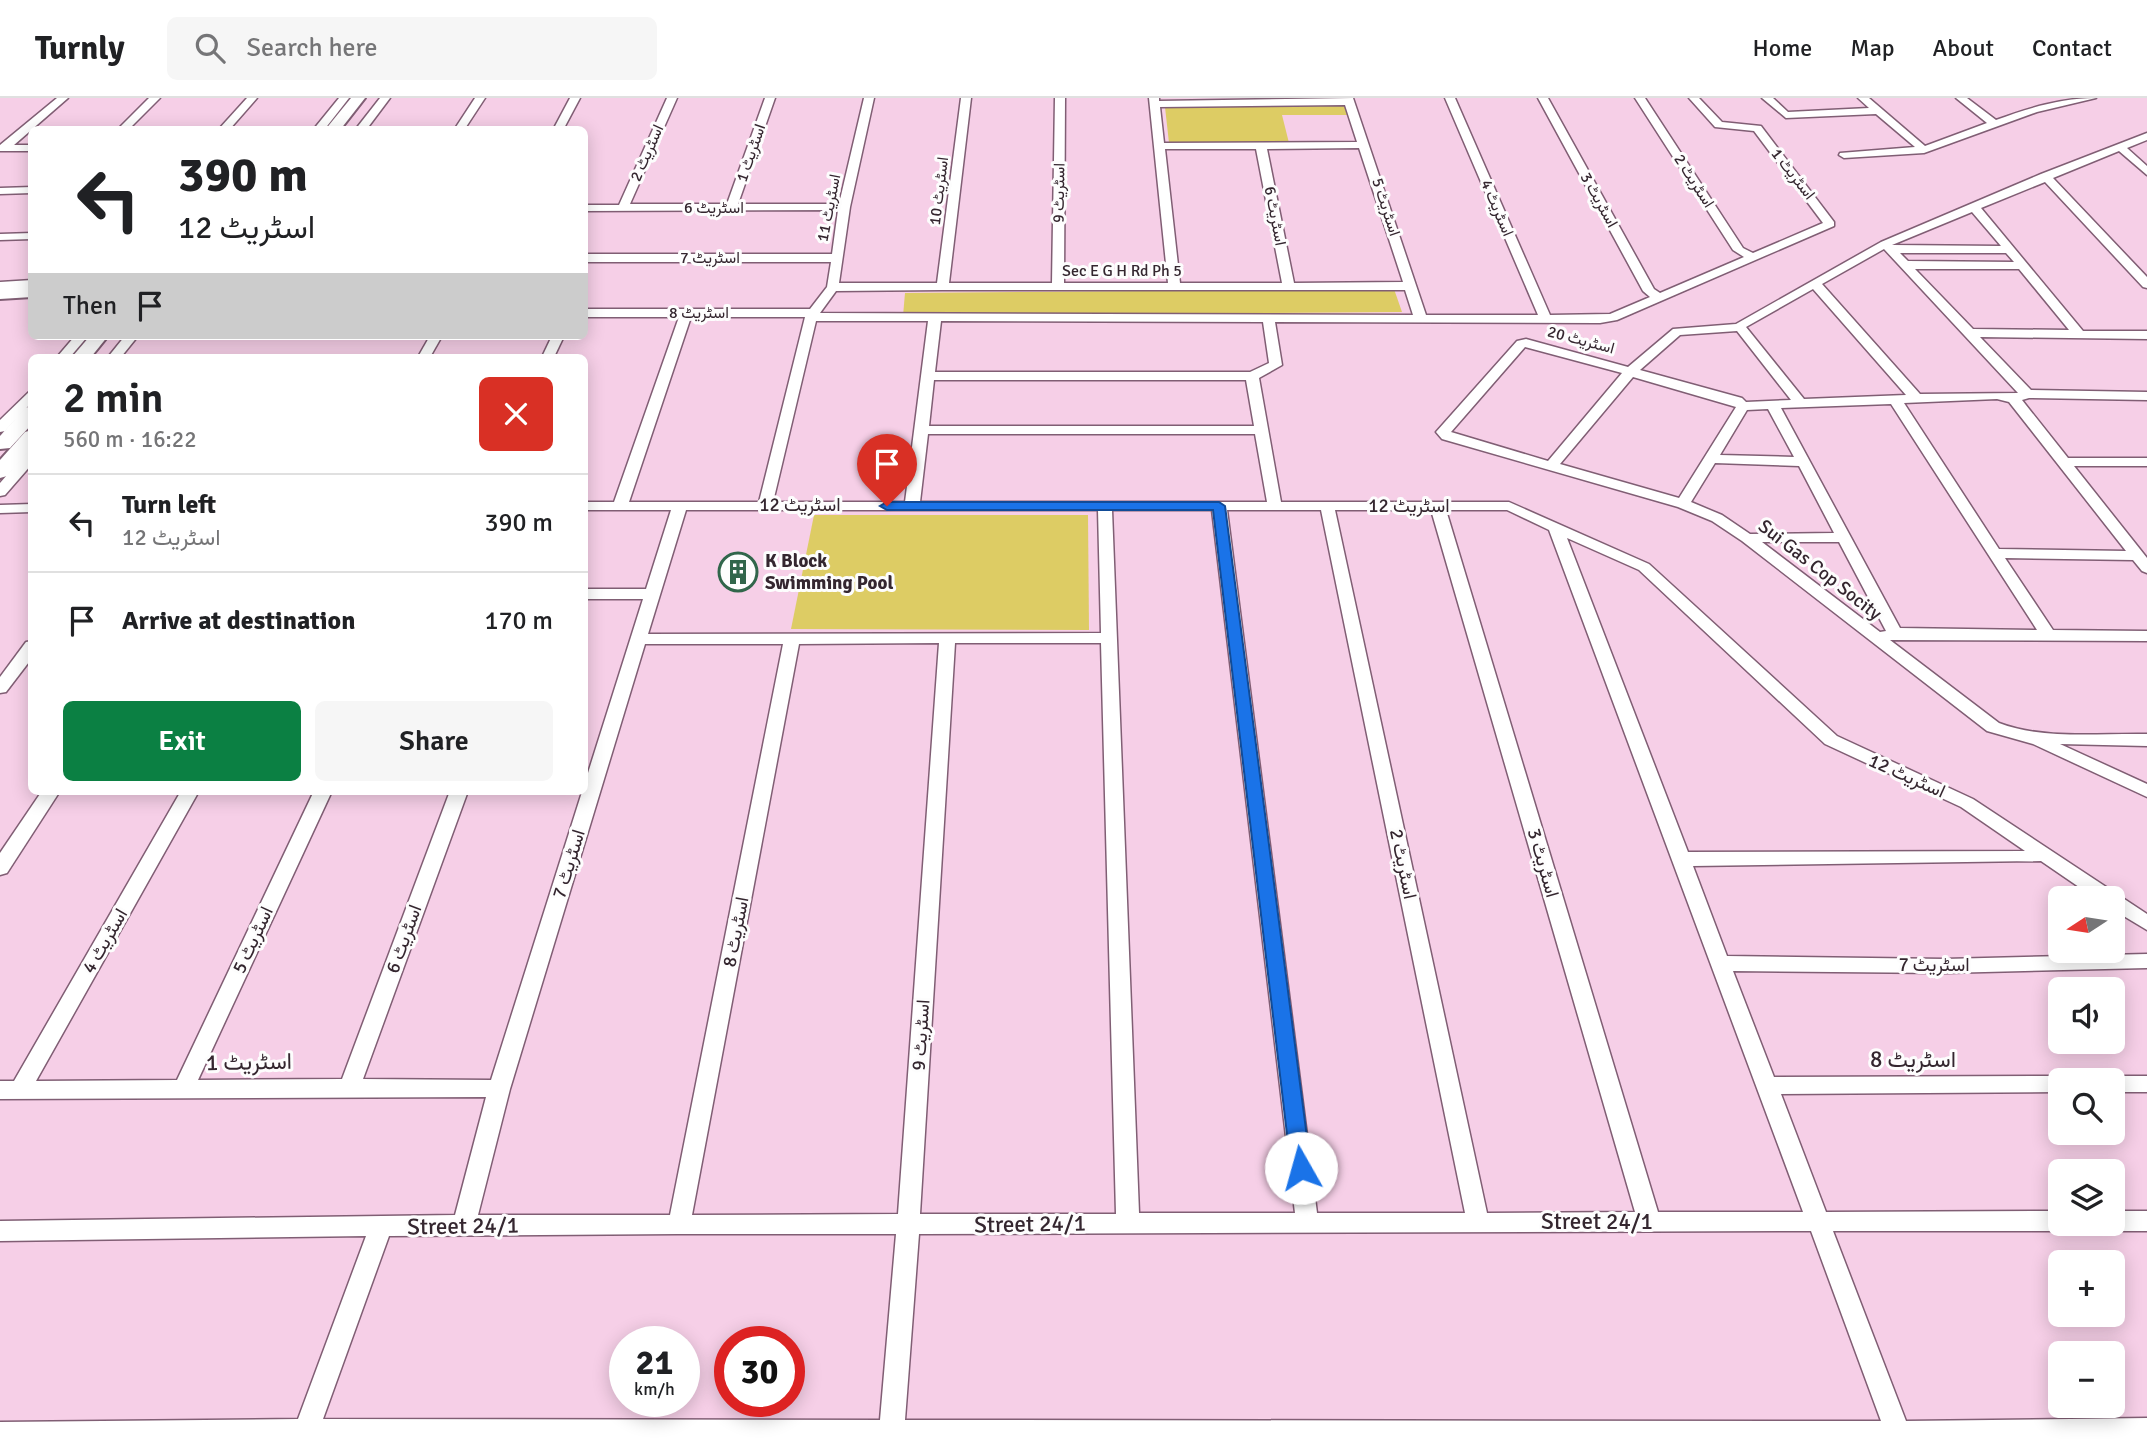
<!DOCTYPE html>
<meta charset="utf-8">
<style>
body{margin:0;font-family:Signika,Vazirmatn,sans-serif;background:#f6f6f6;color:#202124;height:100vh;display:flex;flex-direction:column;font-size:26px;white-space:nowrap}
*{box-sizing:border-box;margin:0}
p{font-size:23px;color:#757577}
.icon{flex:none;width:38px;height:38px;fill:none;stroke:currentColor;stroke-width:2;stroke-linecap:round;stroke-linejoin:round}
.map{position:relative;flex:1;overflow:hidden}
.sheet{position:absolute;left:28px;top:256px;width:560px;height:441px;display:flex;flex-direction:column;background:#fff;border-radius:10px;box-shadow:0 4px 18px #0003}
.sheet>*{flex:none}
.guide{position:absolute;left:28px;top:28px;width:560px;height:214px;border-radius:10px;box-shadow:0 4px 18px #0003;background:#fff;color:#202124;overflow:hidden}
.needle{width:46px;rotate:258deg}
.buttons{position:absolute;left:2048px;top:788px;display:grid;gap:14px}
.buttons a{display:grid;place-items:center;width:77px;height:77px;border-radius:10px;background:#fff;box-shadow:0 4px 18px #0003;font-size:35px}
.speed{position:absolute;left:609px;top:1228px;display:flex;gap:14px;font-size:35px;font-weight:700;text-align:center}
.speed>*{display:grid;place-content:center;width:91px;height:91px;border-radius:50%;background:#fff;box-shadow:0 4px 18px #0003;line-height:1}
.speed small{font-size:18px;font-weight:400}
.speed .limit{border:10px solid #d22;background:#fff;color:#111}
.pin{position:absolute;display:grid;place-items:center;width:60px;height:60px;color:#fff;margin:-72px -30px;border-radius:50% 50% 50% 0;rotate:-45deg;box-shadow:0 0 7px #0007}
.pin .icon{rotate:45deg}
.me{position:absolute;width:77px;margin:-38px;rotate:353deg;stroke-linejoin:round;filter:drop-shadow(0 0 5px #0008)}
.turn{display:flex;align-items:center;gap:24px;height:147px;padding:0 35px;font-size:32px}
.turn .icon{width:91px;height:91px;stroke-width:2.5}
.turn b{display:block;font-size:49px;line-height:60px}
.then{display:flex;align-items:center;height:66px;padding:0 35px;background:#0003;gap:14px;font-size:26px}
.round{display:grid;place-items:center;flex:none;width:74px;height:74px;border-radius:10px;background:#f6f6f6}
.headline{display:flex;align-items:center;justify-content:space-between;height:119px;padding:0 35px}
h1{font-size:42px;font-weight:600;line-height:52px}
.action{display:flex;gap:14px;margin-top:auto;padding:14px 35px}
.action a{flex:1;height:80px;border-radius:10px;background:#0b8043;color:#fff;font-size:28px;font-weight:600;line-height:80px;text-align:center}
.action a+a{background:#f6f6f6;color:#202124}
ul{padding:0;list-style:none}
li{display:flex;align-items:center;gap:21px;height:98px;padding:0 35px;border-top:2px solid #e0e0e0}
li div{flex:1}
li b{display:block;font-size:26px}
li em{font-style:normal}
header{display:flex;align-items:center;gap:42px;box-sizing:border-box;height:98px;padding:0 35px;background:#fff;border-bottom:2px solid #e0e0e0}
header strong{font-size:33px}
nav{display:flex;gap:38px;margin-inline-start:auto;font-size:24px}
.search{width:490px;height:63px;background:#f6f6f6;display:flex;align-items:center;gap:18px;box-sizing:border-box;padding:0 24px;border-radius:10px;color:#757577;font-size:26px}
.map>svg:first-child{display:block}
.green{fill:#ddcc64}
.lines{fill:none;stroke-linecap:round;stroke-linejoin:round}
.minor-casing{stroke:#805e74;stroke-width:3}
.secondary-casing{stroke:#805e74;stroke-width:4}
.minor{fill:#fff;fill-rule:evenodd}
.secondary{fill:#fff;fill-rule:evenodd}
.route{fill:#1a73e8;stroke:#114b97;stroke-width:2}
.labels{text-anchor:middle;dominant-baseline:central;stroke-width:6;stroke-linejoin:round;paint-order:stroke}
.far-street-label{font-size:16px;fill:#34262f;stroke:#fdfdfd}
.street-label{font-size:19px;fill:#34262f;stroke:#fdfdfd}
.poi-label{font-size:19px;font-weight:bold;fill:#34262f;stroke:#fdfdfd;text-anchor:start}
.near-street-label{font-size:23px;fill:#34262f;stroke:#fdfdfd}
</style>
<header>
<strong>Turnly</strong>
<div class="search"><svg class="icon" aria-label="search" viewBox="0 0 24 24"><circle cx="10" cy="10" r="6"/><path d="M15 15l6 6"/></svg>Search here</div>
<nav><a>Home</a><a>Map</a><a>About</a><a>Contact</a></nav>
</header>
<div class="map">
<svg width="2147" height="1342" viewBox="0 0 2147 1342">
<rect width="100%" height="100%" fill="#f6cfe7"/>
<!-- green -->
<g class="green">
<path d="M 1344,7 L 1347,17 L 1282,17 L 1289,45 L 1169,45 L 1165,9 Z"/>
<path d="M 1394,191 L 1402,214 L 903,218 L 905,195 Z"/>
<path d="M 814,417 L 1088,417 L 1089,532 L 791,531 Z"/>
</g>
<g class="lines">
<defs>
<g id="minor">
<path d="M 57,0 L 68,0 L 14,47 L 32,47 L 32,53 L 0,53 L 0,47 Z"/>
<path d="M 149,0 L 160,0 L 128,32 L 117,32 Z"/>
<path d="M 247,0 L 257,0 L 229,32 L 218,32 Z"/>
<path d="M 339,0 L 349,0 L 324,32 L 313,32 Z"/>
<path d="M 380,0 L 390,0 L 366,32 L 355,32 Z"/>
<path d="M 475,0 L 485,0 L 464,32 L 454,32 Z"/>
<path d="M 570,0 L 580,0 L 563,32 L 553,32 Z"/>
<path d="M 667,0 L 677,0 L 630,106 L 727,106 L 765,0 L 775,0 L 738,106 L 839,106 L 864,0 L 874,0 L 850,109 L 839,185 L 937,185 L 961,0 L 971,0 L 949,185 L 1052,185 L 1055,0 L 1065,0 L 1064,185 L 1168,185 L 1149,0 L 1159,0 L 1159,3 L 1353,0 L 1426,217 L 1538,217 L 1445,0 L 1455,0 L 1550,217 L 1610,216 L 1650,199 L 1643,193 L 1538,0 L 1548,0 L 1654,191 L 1660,195 L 1744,159 L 1733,152 L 1635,0 L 1645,0 L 1743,150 L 1753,155 L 1823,125 L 1754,33 L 1715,29 L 1689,0 L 1699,0 L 1722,24 L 1761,28 L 1834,124 L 1834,128 L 1617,222 L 1600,225 L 1275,224 L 1282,267 L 1259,280 L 1281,404 L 1509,404 L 1649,466 L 1837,638 L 1973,701 L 2147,816 L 2147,832 L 2112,811 L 2112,800 L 2095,800 L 2041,763 L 1693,768 L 1727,858 L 1945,861 L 2147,856 L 2147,870 L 1945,875 L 1733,873 L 1774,979 L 2060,978 L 2067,980 L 2060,982 L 2060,994 L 1781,996 L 1826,1114 L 2060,1113 L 2060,1125 L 2070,1125 L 2068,1130 L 2060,1133 L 1833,1133 L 1906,1323 L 2147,1320 L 2147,1342 L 0,1342 L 0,1324 L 298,1321 L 366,1138 L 0,1143 L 0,1123 L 455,1117 L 486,999 L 0,1001 L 0,983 L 14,983 L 181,693 L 199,693 L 36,983 L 177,982 L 314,693 L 332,693 L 198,982 L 342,981 L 450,693 L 468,693 L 363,981 L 491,982 L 643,501 L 584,501 L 584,491 L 646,491 L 671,412 L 584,412 L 584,404 L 614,404 L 679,219 L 584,219 L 584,211 L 810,211 L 827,189 L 831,164 L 584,164 L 584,156 L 832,156 L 838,112 L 584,113 L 584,107 L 619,107 ZM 1345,7 L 1357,44 L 1164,45 L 1160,9 ZM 1359,50 L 1403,184 L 1294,185 L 1267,51 ZM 1165,51 L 1256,51 L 1282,185 L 1180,185 ZM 942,192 L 1405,192 L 1413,217 L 820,215 L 836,193 ZM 691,219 L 805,219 L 759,404 L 629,404 ZM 816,223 L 928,223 L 905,404 L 773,404 ZM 941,223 L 1263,224 L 1269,265 L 1250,274 L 935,274 ZM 934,282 L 1246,282 L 1254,328 L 929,328 ZM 928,336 L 1255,336 L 1267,404 L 920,404 ZM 686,412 L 1098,412 L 1101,535 L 648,536 ZM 1112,412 L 1212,412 L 1295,1115 L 1139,1115 ZM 1227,412 L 1321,412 L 1465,1115 L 1317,1115 ZM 1335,412 L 1431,412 L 1635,1114 L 1487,1115 ZM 1446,412 L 1507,412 L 1549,432 L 1803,1114 L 1658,1114 ZM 1567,440 L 1639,472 L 1825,646 L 1961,709 L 2025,753 L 1688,754 ZM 939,545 L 898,1116 L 692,1117 L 799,546 ZM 955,545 L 1101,545 L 1116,1116 L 920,1116 ZM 645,546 L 783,546 L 670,1117 L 478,1117 L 510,991 ZM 1811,1133 L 1881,1323 L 905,1322 L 919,1136 ZM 677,1136 L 896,1136 L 880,1322 L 323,1321 L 389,1138 Z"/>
<path d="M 1762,0 L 1773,0 L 1788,14 L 1869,10 L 1858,0 L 1869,0 L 1925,48 L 1987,25 L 1956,0 L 1967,0 L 1996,22 C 2029,10 2061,0 2096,0 L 2037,14 L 1924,55 L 1844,60 L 1839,57 L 1840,55 L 1915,49 L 1876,16 L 1786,20 Z"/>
<path d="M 2147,35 L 2147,42 L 2127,50 L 2147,68 L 2147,77 L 2119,53 L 2053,80 L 2147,179 L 2147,190 L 2143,189 L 2045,84 L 1981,110 L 2083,233 L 2147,233 L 2147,241 L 1980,239 L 2031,292 L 2147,294 L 2147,302 L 2029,300 L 2022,302 L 2068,360 L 2147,360 L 2147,368 L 2074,368 L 2147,460 L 2147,475 L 2142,473 L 2133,462 L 2005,460 L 2053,532 L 2147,533 L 2147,543 L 1890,542 L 1999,625 C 2044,642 2099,635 2147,636 L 2147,648 L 2060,646 L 2147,686 L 2147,699 L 2033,646 L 1987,633 L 1742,443 L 1712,423 L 1678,409 L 1442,341 L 1436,334 L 1517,243 L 1526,241 L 1628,269 L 1673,231 L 1736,226 L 1881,144 L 2041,76 ZM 1972,114 L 2001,148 L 1892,147 ZM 1884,151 L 2018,295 L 1920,296 L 1822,186 ZM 1900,155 L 2006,155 L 2014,164 L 1908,163 ZM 1915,171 L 2019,171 L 2069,232 L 1973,231 ZM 1813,191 L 1906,297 L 1804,301 L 1746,229 ZM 1737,233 L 1791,302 L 1746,304 L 1742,300 L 1640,272 L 1680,237 ZM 1525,249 L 1622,275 L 1548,363 L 1451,334 ZM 1633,279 L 1736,309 L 1679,400 L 1560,366 ZM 1997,301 L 2009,304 L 2126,453 L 1999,451 L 1904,305 ZM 1891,306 L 2037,532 L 1900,530 L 1781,310 ZM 1768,311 L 1794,359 L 1720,357 L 1747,312 ZM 1715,365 L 1799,368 L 1834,435 L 1750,436 L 1722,417 L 1691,404 ZM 1762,444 L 1839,444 L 1886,533 L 1880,534 Z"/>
<path d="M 32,89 L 32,95 L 0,96 L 0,90 Z"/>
<path d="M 32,135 L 32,141 L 0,142 L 0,136 Z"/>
<path d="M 32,182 L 32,190 L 0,192 L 0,184 Z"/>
<path d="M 75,238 L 88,238 L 70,259 L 57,259 Z"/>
<path d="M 125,238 L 138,238 L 121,259 L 108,259 Z"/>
<path d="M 430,238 L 442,238 L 430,259 L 418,259 Z"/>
<path d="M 552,238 L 564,238 L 554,259 L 542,259 Z"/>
<path d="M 32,291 L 32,304 L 5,333 L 0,334 L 0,322 Z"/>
<path d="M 32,353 L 32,366 L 5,397 L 0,398 L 0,385 L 27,354 Z"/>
<path d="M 32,406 L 32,414 L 0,415 L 0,407 Z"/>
<path d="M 32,543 L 32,560 L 6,594 L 0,595 L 0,579 L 26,544 Z"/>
<path d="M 42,693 L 60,693 L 7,775 L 0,777 L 0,755 Z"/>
<path d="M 2112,978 L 2147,978 L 2147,994 L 2112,994 L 2112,982 L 2104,982 Z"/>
<path d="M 2112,1113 L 2147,1113 L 2147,1133 L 2112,1133 L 2104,1130 L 2102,1125 L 2112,1125 Z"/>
</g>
<g id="secondary">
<path d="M 351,0 L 365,0 L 340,32 L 325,32 Z"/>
<path d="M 32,189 L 32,199 L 0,201 L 0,191 Z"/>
<path d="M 90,238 L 108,238 L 91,259 L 72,259 Z"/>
<path d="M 32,308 L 32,326 L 10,350 L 0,351 L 0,338 L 25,310 Z"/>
<path d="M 32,332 L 32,350 L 7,378 L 0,380 L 0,362 L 25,334 Z"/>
</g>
</defs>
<!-- minor casing -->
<use href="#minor" class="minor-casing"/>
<!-- secondary casing -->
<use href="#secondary" class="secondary-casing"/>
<!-- minor -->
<use href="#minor" class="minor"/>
<!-- secondary -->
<use href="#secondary" class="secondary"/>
</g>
<!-- route -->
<path class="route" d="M 1219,404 L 1225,408 L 1311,1070 L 1308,1076 L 1301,1079 L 1294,1076 L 1291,1070 L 1213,412 L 887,412 L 880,408 L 887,404 Z"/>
<!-- icons -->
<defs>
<symbol id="building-ring" viewBox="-11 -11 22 22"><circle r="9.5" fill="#fdfdfd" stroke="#31664b" stroke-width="1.5"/><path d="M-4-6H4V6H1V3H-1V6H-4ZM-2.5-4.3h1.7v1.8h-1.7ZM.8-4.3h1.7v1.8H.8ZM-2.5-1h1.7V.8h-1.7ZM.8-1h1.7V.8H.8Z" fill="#31664b"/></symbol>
</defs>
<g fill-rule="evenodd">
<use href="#building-ring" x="716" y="452" width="44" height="44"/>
</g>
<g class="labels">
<!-- far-street labels -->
<g class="far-street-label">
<text transform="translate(647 55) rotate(-66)">اسٹریٹ 2</text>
<text transform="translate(751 55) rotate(-71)">اسٹریٹ 1</text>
<text transform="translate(1793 76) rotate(52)">اسٹریٹ 1</text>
<text transform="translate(1694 83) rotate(57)">اسٹریٹ 2</text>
<text transform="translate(939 93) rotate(-83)">اسٹریٹ 10</text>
<text transform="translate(1059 95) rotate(-89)">اسٹریٹ 9</text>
<text transform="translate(1599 102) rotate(61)">اسٹریٹ 3</text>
<text transform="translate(1386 109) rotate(72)">اسٹریٹ 5</text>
<text x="714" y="110">اسٹریٹ 6</text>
<text transform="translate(829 110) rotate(-79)">اسٹریٹ 11</text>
<text transform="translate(1497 110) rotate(67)">اسٹریٹ 4</text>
<text transform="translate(1275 118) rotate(79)">اسٹریٹ 6</text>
<text x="710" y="160">اسٹریٹ 7</text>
<text x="1122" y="173">Sec E G H Rd Ph 5</text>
<text x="699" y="215">اسٹریٹ 8</text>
<text transform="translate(1581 242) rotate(15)">اسٹریٹ 20</text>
</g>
<!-- street labels -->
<g class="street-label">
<text x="800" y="407">اسٹریٹ 12</text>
<text x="1409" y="408">اسٹریٹ 12</text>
<text transform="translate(1820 472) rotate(38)">Sui Gas Cop Socity</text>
<text transform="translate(1907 678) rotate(24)">اسٹریٹ 12</text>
<text transform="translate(1543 765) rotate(74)">اسٹریٹ 3</text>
<text transform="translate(569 766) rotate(-73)">اسٹریٹ 7</text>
<text transform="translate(1403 766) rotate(78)">اسٹریٹ 2</text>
<text transform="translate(736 834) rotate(-79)">اسٹریٹ 8</text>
<text transform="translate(404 841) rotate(-70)">اسٹریٹ 6</text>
<text transform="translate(253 842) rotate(-65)">اسٹریٹ 5</text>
<text transform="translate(105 843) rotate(-60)">اسٹریٹ 4</text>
<text x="1934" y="867">اسٹریٹ 7</text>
<text transform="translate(921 937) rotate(-86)">اسٹریٹ 9</text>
</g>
<!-- poi labels -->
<g class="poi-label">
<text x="765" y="463">K Block<tspan x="765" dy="22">Swimming Pool</tspan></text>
</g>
<!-- near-street labels -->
<g class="near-street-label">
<text x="1913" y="961">اسٹریٹ 8</text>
<text transform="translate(249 964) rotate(-1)">اسٹریٹ 1</text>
<text x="1597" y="1123">Street 24/1</text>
<text transform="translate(1030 1126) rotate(-1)">Street 24/1</text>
<text transform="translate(463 1128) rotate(-1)">Street 24/1</text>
</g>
</g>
</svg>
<div class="buttons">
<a><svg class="needle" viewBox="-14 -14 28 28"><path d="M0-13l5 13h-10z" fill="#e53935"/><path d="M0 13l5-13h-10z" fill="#757577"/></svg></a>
<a><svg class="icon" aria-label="sound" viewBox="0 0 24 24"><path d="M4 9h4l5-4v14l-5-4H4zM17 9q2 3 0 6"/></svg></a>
<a><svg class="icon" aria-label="search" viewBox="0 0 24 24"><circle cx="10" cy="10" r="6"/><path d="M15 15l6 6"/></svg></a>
<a><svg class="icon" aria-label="layers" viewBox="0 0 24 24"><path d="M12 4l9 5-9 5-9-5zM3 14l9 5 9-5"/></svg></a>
<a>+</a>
<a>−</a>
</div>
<div class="speed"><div>21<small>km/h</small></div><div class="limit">30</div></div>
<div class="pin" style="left:887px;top:408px;background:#d93025"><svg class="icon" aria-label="arrive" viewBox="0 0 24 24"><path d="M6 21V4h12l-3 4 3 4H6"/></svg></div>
<svg class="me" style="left:1301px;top:1070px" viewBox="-20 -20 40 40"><circle r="19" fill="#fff"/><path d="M0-13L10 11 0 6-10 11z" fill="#1a73e8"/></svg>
<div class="guide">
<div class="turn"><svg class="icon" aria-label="left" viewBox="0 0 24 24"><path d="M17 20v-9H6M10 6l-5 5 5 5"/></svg><div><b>390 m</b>اسٹریٹ 12</div></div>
<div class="then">Then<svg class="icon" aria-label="arrive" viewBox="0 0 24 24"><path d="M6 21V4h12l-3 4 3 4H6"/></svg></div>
</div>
<section class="sheet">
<div class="headline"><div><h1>2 min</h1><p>560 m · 16:22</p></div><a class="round" style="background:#d93025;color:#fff"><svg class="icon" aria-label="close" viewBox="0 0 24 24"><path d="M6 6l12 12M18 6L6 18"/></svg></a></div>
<ul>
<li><svg class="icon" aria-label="left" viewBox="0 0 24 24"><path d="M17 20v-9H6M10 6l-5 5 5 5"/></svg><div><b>Turn left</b><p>اسٹریٹ 12</p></div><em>390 m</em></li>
<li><svg class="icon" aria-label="arrive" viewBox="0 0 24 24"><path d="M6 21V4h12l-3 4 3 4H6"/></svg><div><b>Arrive at destination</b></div><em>170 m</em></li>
</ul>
<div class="action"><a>Exit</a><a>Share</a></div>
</section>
</div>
